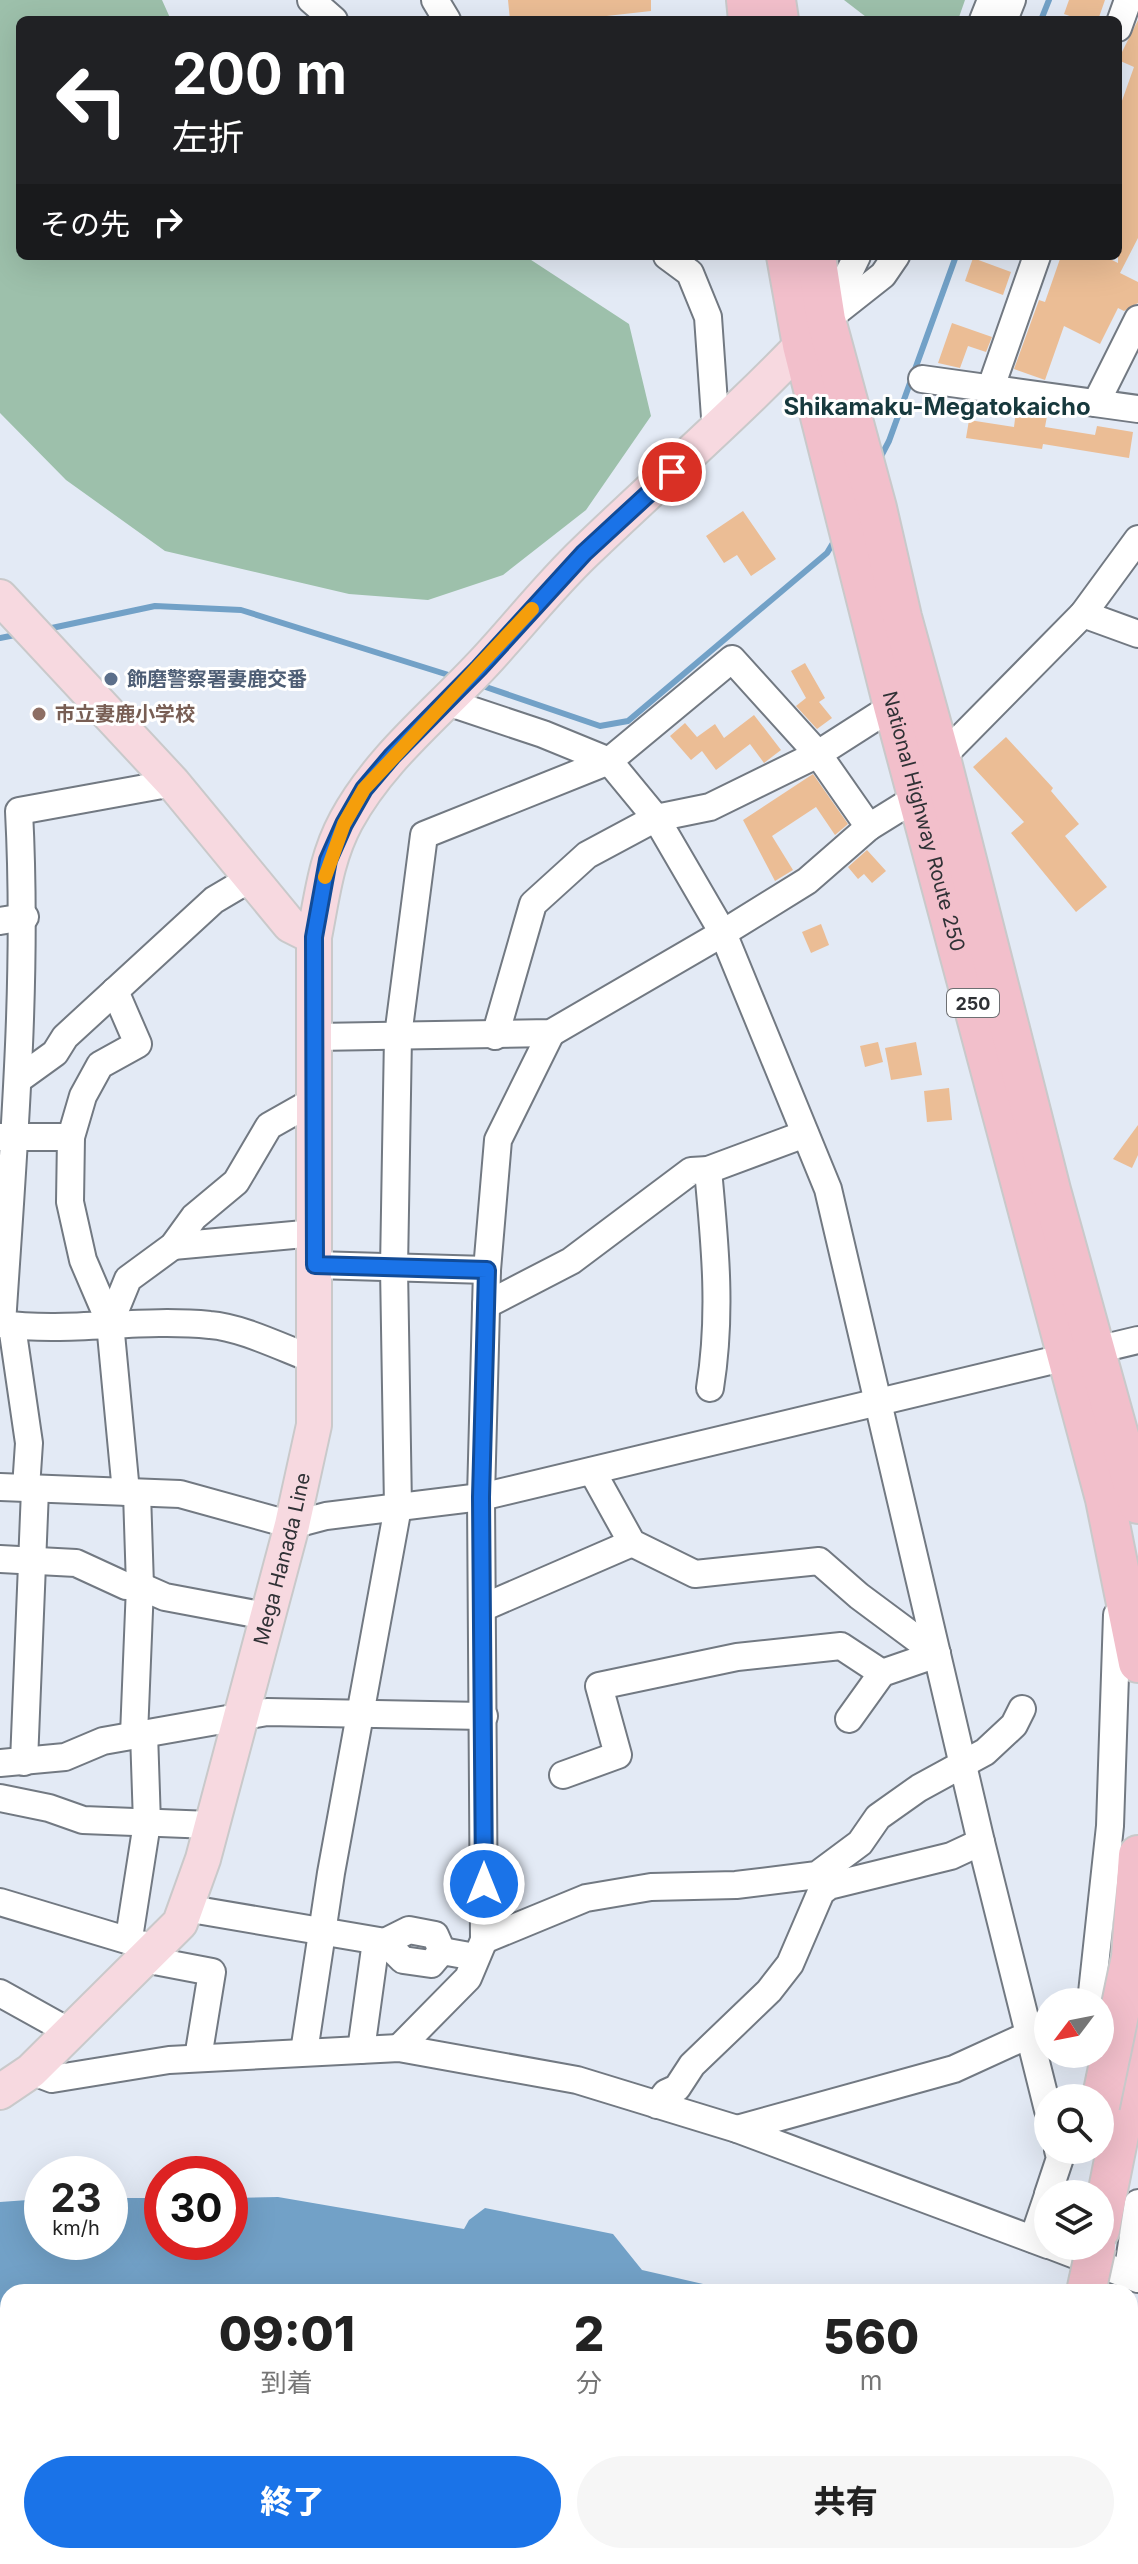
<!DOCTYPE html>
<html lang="ja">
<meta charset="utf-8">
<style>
body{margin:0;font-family:Inter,"Noto Sans JP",sans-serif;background:#f6f6f6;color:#222;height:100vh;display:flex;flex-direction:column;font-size:30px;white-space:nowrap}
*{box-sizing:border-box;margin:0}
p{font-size:26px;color:#767676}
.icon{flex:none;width:44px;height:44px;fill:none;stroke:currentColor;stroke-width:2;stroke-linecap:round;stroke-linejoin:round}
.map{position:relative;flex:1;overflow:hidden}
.drawer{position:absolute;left:0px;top:2284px;width:1138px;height:280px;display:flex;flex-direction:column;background:#fff;border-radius:24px 24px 0 0;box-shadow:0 8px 32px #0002}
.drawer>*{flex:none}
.guide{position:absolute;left:16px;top:16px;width:1106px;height:244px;border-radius:12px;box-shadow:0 8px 32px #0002;background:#202124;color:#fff;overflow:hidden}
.needle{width:52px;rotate:238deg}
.tools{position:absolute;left:1034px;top:1988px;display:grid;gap:16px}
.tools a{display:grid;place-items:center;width:80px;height:80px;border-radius:50%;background:#fff;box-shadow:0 8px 32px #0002;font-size:40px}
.speed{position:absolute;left:24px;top:2156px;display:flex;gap:16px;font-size:40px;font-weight:700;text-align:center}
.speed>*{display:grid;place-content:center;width:104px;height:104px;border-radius:50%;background:#fff;box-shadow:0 8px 32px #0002;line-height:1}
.speed small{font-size:20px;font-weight:400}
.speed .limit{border:12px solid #d22;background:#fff;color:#111}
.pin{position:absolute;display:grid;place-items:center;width:68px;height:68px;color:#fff;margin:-34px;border:4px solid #fff;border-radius:50%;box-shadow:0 2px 8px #0007}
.me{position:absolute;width:88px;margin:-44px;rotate:0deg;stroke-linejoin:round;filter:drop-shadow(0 0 6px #0008)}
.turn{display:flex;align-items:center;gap:28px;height:168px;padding:0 24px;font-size:36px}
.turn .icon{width:104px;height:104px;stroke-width:2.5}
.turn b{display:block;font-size:56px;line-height:68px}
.then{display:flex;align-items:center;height:76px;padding:0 24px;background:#0003;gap:16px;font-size:30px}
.eta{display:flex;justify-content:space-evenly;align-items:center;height:136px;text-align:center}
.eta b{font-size:48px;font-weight:800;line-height:56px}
.button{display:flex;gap:16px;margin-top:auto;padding:16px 24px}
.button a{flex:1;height:92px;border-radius:48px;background:#1a73e8;color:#fff;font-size:32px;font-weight:800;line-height:92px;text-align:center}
.button a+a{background:#f6f6f6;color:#222}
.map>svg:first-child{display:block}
.green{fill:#9dc0ab}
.water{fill:#72a1c7}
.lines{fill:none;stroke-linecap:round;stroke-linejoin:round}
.stream{stroke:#72a1c7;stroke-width:6}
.building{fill:#ebbd95}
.minor-casing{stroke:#727982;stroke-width:30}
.major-casing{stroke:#c9c9ca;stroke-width:38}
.highway-casing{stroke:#c9c9ca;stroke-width:42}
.minor{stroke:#fff;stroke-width:26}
.major{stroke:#f7d9e0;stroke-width:34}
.highway{stroke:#f2bfcb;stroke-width:38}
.highway-bridge-casing{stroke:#c9c9ca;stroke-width:42;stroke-linecap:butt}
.highway-bridge{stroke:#f2bfcb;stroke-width:38}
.route-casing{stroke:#114b97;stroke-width:20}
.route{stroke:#1a73e8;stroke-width:14}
.slow{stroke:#f59e0b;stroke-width:14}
.service-dot{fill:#5c6f8a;stroke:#fff;stroke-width:3}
.education-dot{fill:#8d6e63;stroke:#fff;stroke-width:3}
.labels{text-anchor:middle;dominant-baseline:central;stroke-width:6;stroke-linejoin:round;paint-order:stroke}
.shield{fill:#fff;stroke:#6d6f72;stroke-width:2}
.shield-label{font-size:18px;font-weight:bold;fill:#2f3135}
.service-label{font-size:20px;font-weight:bold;fill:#4e5e75;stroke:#fff;text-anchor:start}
.education-label{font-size:20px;font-weight:bold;fill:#785e54;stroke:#fff;text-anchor:start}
.street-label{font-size:20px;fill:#2f3135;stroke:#fff}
.quarter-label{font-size:24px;font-weight:bold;fill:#17393d;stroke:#fff}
</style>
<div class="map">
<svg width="1138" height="2564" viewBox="0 0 1138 2564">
<rect width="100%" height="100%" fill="#e3eaf5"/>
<!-- green -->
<g class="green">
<path d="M 0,0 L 162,0 L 171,20 L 20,20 L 20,256 L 525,256 L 629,324 L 651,416 L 586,510 L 503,575 L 428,600 L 349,594 L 165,551 L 66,480 L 0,413 Z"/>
<path d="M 844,0 L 965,0 L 958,20 L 870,20 Z"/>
</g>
<!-- water -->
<path class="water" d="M 278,2197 L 464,2229 L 469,2220 L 485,2208 L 613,2234 L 642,2270 L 738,2292 L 8,2292 L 8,2556 L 1130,2556 L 1130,2333 L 1138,2336 L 1138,2564 L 0,2564 L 0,2202 L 42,2199 L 42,2242 L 110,2242 L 110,2198 L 162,2198 L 162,2242 L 230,2242 L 230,2198 Z"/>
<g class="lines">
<!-- stream -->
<g class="stream">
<path d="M 1041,20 L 1049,0"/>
<path d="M 878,462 L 889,441 L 956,256"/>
<path d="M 47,629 L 155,606 L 241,610 L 455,677"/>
<path d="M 0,638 L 20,634"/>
<path d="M 477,684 L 600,726 L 628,721 L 827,553 L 836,538"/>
</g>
</g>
<!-- building -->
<g class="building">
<path d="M 508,0 L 651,0 L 651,11 L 571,20 L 510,20 Z"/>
<path d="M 1069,0 L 1105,0 L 1098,20 L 1081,20 L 1064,14 Z"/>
<path d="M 1138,20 L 1138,238 L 1120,273 L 1138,282 L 1138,303 L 1124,311 L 1118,308 L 1100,344 L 1064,326 L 1045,380 L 1014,369 L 1039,300 L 1045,302 L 1061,256 L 1104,256 L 1118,263 L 1118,112 L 1134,67 L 1118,60 Z"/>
<path d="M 973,258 L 1011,272 L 1003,295 L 965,281 Z"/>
<path d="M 952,323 L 992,337 L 986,352 L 968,346 L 960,368 L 938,363 Z"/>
<path d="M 1016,411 L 1047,416 L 1045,427 L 1095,435 L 1097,426 L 1133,432 L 1129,458 L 1043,444 L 1042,449 L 966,438 L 969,420 L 1014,427 Z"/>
<path d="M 743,511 L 776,559 L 751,576 L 737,555 L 724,563 L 706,536 Z"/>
<path d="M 805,663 L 825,698 L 819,702 L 832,718 L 817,729 L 796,706 L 806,698 L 791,671 Z"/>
<path d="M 754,715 L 781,750 L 764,763 L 750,744 L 716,770 L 702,751 L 691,760 L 670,736 L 685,723 L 697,737 L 715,724 L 724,738 Z"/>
<path d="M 1006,737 L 1053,788 L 1051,791 L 1079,824 L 1065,836 L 1107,887 L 1076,912 L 1011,833 L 1024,822 L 973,767 Z"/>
<path d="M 813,774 L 848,824 L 835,835 L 816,807 L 772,836 L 793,870 L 775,881 L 743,820 Z"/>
<path d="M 867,850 L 886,871 L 872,883 L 864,874 L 858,879 L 848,867 Z"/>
<path d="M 821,924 L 829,945 L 811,953 L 802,932 Z"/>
<path d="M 878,1042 L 883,1062 L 865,1067 L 860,1046 Z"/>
<path d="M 916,1042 L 922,1075 L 891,1080 L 885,1048 Z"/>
<path d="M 949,1088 L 952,1120 L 927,1122 L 924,1091 Z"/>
<path d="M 1138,1125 L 1138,1155 L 1132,1168 L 1113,1159 Z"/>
</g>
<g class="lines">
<defs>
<g id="minor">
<path d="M 311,0 L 334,20"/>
<path d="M 435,0 L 447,20"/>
<path d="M 983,20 L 991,0"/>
<path d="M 1004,20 L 1012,0"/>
<path d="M 1118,28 L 1128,0"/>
<path d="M 667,256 L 690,273 L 708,317 L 716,432"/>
<path d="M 831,310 L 857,256"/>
<path d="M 826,320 L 883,275 L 896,256"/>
<path d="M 922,379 L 1138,409"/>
<path d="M 991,387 L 1037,256"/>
<path d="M 1096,403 L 1138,319"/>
<path d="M 1083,614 L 1138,634"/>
<path d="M 447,702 L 543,734 L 609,761 L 656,818 L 723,933 L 828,1189 L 981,1842 L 1048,2110"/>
<path d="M 0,921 L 25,917"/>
<path d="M 115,991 L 138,1044 L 100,1065 L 83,1096 L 71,1137 L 70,1202 L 83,1260 L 110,1323 L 126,1492"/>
<path d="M 495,1036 L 533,904 L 587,855 L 656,818 L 710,807 L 818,754 L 893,706"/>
<path d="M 316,1037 L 551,1033 L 723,933 L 807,881 L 869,827 L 919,796 L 941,758 L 1083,614 L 1138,539"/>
<path d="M 19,1079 L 55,1053 L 65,1037 L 214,900 L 253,877"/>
<path d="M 0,1137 L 71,1137"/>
<path d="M 708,1170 C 715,1244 722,1314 710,1388"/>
<path d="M 173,1246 L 315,1233"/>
<path d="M 315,1265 L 487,1270"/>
<path d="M 486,1305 L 571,1261 L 691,1171 L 708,1170 L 805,1134"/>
<path d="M 110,1323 L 128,1279 L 173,1246 L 194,1217 L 236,1182 L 269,1126 L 315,1100"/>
<path d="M 0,1324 C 70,1333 139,1318 210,1325 C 241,1327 285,1349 315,1360"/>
<path d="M 2,1324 C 13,1153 28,983 19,811 L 173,783"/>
<path d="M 12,1326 L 29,1443 L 26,1488"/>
<path d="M 592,1471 L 632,1543 L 695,1574 L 819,1561 L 859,1596 L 937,1654"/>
<path d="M 0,1487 L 180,1494 L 292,1525 L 326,1516 L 481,1497 L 1138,1340"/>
<path d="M 0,1559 L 76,1563 L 126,1586 L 140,1586 L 165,1597 L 266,1616"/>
<path d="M 482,1608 L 632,1543"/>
<path d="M 849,1719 L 882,1673 L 937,1654"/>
<path d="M 134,1735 L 140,1586 L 137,1493"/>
<path d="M 24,1762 L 35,1490"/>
<path d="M 0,1763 L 65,1757 L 103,1741 L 267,1712 L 484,1716"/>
<path d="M 563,1775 L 618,1755 L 599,1686 L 737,1657 L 841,1646 L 882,1673"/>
<path d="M 0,1798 L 49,1808 L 83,1820 L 211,1825"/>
<path d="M 0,1902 L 143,1945"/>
<path d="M 185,1908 L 385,1942 L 403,1960 L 431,1964 L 442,1951 L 475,1957"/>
<path d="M 129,1938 L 147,1823 L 144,1733"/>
<path d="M 484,1940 L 586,1898 L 651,1887 L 736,1885 L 817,1875 L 860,1843 L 878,1817 L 919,1788 L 985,1752 L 1014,1725 L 1022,1709"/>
<path d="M 385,1942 L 409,1930 L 435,1935 L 442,1951"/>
<path d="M 144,1959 L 212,1972 L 198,2058"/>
<path d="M 0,1993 L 70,2032"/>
<path d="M 1091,2002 L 1110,1826 L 1117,1615"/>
<path d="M 399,2048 L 468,1978 L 484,1940 L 481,1497 L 487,1270 L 498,1140 L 551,1033"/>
<path d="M 361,2050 L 376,1941"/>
<path d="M 304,2052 L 331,1873 L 398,1507 L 394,1268 L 398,1036 L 424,835 L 609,761 L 732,659 L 818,754 L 869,827"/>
<path d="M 31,2071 L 52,2079 L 169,2060 L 399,2048 L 577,2080 L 737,2129 L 1048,2245"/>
<path d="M 657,2105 L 666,2093 L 677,2088 L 692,2065 L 769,1991 L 790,1964 L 821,1892 L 829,1886 L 951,1856 L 981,1842"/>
<path d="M 737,2129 L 954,2069 L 1048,2026"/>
<path d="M 1048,2194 L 1060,2158 L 1058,2150"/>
<path d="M 1033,2239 L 1048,2195"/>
<path d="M 1052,2246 L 1138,2279"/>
<path d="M 1127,2275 L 1138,2203"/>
</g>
<g id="major">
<path d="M 0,597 L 173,783 L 290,925 L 314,937"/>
<path id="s1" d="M 0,2092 L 31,2071 L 180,1923 L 203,1859 L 292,1525 L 314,1425 L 314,937 C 322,897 326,858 346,821 C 379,760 433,717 480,667 C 516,629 548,587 586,551 C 663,477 744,407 817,329"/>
</g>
<g id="highway">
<path d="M 746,0 L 748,20"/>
<path d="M 776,0 L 779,20"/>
<path id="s2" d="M 786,256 L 802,345 L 893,706 L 1105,1499 L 1138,1663"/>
<path d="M 816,256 L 826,320 L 877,508 L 902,617 L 941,758 L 1051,1190 L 1138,1504"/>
<path d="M 1131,1957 L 1138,1855"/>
<path d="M 1100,2230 L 1138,2040"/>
<path d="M 1024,2564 L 1026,2556"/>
</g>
</defs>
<!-- minor casing -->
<use href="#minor" class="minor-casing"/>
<!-- major casing -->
<use href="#major" class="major-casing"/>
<!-- highway casing -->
<use href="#highway" class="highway-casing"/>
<!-- minor -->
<use href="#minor" class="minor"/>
<!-- major -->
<use href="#major" class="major"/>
<!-- highway -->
<use href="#highway" class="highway"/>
<defs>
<g id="highway-bridge">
<path d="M 1100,2106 L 1131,1957"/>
<path d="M 1086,2292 L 1096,2246"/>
</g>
</defs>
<!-- highway-bridge casing -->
<use href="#highway-bridge" class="highway-bridge-casing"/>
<!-- highway-bridge -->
<use href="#highway-bridge" class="highway-bridge"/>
</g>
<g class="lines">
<defs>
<path id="route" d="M 484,1884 L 481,1497 L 487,1270 L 315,1265 L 314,937 L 328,860 L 344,824 L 364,789 L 392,756 L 479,668 L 584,553 L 672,472"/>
</defs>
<!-- route casing -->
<use href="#route" class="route-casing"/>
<!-- route -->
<use href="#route" class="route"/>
<!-- slow -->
<path class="slow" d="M 325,877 L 344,824 L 364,789 L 532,609"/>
</g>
<!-- markers -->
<circle class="service-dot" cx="111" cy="679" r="8"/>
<circle class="education-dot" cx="39" cy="714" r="8"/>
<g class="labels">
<!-- shield labels -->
<rect class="shield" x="947" y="989" width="52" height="28" rx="6"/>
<g class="shield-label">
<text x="973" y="1003">250</text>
</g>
<!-- service labels -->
<g class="service-label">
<text x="127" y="679">飾磨警察署妻鹿交番</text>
</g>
<!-- education labels -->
<g class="education-label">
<text x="55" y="714">市立妻鹿小学校</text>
</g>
<!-- street labels -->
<g class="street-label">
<text stroke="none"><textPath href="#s2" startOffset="582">National Highway Route 250</textPath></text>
<text stroke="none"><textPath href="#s1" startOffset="626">Mega Hanada Line</textPath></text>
</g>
<!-- quarter labels -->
<g class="quarter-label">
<text x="937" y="406">Shikamaku-Megatokaicho</text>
</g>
</g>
</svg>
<div class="tools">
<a><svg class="needle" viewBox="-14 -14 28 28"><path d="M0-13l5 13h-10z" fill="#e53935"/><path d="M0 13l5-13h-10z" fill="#767676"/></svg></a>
<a><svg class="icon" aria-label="search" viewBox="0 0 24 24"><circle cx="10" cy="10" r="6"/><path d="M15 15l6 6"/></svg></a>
<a><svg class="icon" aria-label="layers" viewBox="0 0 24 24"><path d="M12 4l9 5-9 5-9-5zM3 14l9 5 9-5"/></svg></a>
</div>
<div class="speed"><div>23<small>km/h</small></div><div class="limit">30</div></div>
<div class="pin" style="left:672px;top:472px;background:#d93025"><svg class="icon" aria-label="arrive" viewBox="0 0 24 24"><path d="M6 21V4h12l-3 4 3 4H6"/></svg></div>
<svg class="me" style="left:484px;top:1884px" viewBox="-20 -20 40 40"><circle r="17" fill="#1a73e8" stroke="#fff" stroke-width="3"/><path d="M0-11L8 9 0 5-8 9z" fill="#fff"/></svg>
<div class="guide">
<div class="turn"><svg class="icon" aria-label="left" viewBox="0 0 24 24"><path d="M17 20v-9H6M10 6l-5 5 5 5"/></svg><div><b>200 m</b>左折</div></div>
<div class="then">その先<svg class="icon" aria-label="right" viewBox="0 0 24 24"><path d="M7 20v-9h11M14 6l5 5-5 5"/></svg></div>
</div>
<section class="drawer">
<div class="eta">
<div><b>09:01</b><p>到着</p></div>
<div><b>2</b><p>分</p></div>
<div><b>560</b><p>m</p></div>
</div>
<div class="button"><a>終了</a><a>共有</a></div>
</section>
</div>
